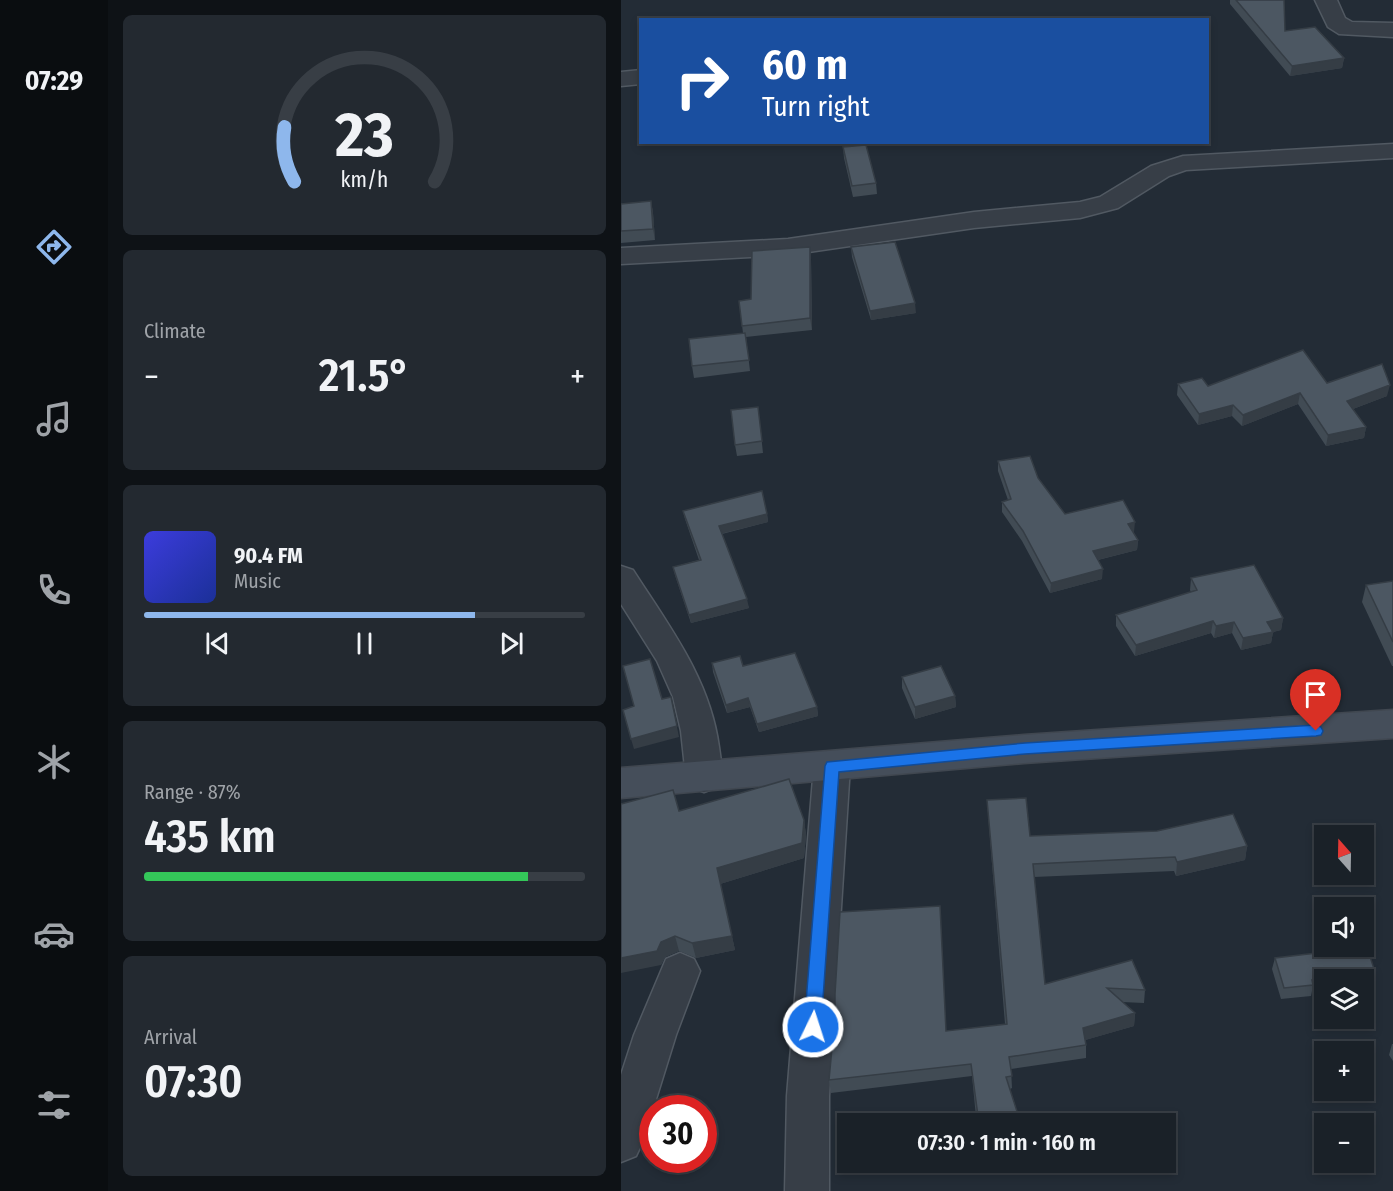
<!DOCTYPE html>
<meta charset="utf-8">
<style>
:root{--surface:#1a2128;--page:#232930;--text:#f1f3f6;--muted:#9fa3a8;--line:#383e45;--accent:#8eb7ec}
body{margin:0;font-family:"Fira Sans Condensed",sans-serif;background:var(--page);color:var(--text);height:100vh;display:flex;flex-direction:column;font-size:22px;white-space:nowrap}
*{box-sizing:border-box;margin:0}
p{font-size:20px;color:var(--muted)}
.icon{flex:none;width:33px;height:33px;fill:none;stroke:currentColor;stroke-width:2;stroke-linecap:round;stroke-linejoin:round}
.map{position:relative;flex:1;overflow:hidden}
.sheet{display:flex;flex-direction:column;gap:15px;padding:15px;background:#0e1216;width:513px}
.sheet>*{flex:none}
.banner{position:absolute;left:18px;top:18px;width:570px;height:126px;border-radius:0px;box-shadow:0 3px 9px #0003,0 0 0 2px var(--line);background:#1a4fa0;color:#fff;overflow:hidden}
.needle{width:39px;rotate:340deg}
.buttons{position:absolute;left:693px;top:825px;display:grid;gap:12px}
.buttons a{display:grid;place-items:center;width:60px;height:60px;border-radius:0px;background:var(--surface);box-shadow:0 3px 9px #0003,0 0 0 2px var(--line);font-size:30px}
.speed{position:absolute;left:18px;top:1095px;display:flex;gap:12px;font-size:30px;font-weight:700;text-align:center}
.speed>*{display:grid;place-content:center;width:78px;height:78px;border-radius:50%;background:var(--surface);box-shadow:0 3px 9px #0003,0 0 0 2px var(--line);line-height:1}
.speed .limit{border:9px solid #d22;background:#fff;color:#111}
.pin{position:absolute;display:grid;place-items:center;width:51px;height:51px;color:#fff;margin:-62px -26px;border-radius:50% 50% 50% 0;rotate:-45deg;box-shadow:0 0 6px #0007}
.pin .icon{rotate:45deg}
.me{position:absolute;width:66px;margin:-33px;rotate:4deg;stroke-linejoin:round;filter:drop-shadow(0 0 4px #0008)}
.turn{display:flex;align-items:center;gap:21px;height:126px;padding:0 24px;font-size:27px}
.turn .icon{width:78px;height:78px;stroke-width:2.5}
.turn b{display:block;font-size:42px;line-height:51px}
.big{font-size:45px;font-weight:600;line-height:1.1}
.sheet .tile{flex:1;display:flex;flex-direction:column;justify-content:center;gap:9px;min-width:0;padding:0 21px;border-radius:9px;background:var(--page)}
.sheet .dial{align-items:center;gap:0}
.dial svg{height:156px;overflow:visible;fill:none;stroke:var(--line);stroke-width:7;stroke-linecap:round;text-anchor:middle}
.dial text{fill:var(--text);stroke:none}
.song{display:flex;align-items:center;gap:18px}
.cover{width:72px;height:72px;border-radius:9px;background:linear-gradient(135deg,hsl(240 70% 55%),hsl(230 70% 35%))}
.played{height:6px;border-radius:3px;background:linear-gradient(90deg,var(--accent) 75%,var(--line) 75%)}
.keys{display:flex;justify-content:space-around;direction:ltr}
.heat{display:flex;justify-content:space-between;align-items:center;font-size:33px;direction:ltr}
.charge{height:9px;border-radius:4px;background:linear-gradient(90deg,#34c759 87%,var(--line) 0)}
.trip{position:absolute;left:216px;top:1113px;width:339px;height:60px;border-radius:0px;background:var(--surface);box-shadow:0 3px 9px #0003,0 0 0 2px var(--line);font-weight:600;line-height:60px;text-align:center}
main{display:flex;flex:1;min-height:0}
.tabs{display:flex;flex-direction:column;width:108px;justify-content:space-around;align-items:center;background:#0a0d10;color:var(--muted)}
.tabs .icon{width:42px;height:42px}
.tabs .active{color:var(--accent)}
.tabs b{font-size:27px;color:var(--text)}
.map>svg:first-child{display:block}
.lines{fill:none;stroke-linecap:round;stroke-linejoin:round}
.street-casing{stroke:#515962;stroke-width:3}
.secondary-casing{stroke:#404750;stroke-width:3}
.street{fill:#373e47;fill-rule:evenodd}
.secondary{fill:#454e5a;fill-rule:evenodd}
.wall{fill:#414b54}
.shaded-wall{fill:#353d45}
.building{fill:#4c5762;stroke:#353d45;stroke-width:1.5}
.route{fill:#1a73e8;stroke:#114b97;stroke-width:1.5}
</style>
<main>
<nav class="tabs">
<b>07:29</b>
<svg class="icon active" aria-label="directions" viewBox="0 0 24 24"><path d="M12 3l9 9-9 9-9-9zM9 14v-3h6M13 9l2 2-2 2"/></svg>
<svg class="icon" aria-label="music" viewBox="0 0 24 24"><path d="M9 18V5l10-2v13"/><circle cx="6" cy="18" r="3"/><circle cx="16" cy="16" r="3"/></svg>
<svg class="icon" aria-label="phone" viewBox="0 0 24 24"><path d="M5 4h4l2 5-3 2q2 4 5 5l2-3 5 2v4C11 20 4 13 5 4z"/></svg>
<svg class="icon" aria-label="climate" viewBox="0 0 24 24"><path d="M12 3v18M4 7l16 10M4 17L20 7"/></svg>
<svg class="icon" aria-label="car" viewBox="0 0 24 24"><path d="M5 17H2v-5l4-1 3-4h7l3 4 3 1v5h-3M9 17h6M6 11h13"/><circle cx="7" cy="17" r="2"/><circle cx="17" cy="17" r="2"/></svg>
<svg class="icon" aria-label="filters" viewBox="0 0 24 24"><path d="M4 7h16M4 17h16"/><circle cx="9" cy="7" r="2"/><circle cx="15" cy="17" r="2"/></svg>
</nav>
<section class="sheet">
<div class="tile dial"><svg viewBox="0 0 100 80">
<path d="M14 69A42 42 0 1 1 86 69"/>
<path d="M14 69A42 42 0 0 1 9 41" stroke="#8eb7ec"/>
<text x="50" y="56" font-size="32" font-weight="700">23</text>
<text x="50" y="72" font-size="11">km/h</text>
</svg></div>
<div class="tile"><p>Climate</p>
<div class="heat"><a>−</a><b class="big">21.5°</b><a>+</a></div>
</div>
<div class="tile">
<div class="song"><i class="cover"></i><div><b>90.4 FM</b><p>Music</p></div></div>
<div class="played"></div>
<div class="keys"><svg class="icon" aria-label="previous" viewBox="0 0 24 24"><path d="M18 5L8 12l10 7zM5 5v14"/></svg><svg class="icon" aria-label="pause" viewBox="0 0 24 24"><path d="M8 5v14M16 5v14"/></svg><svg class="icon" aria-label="next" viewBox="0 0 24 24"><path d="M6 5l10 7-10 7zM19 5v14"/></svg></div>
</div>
<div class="tile"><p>Range · 87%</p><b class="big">435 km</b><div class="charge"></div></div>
<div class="tile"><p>Arrival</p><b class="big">07:30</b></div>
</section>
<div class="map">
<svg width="772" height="1191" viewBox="0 0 772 1191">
<rect width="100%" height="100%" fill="#232c36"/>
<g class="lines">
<defs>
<path id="street" d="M694,0h22l8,18 7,4 41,1v14l-54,-3 -11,-7z
M20,70v14l-20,2v-14z
M772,144v14l-207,12 -17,6 -51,32 -38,10 -106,10 -186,27 -167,9v-16l167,-9 186,-27 106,-10 20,-5 51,-31 32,-10z
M0,566l12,4c36,56 77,109 86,177 2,15 5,27 -2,40l-13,5 -13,-5 -5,-10 -5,-46 -8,-34 -16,-36 -36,-57z
M211,752l13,4 5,10 -21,330v95h-44l2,-95 27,-330 5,-10z
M59,953l14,6 6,12 -24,64 -33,106 -7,15 -15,6v-87l13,-40 32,-76z"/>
<path id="secondary" d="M772,710v28l-369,25 -403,35v-30l403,-33z"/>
</defs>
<use href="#street" class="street-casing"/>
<use href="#secondary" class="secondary-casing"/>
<use href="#street" class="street"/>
<use href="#secondary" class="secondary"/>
</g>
<path class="wall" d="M609,0h6l49,31 59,27 -2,10 -52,8 -60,-72z
M222,147l33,36 1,11 -24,3 -9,-39z
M30,201l2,12 2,27 -34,3v-39z
M189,247l1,12 1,71 -66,7 4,34 -56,7 -2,-12 51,-33 -4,-32 12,-2z
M230,247l65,66 -45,7 -19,-63z
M706,383l60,13 -34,13 13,18 -2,11 -38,8 -28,-42 -56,22 -10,-10 -34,9 -21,-30 1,-11 30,2z
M137,407l5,46 -26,3 -2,-11z
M377,461l40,17 27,36 69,18h-1l5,8 -1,10 -39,10 4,19 -52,14 -28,-52 -20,-29v-10l6,-2 -10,-29z
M62,511l84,3 1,8 -46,12 27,74 -58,15 -16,-48 -2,-8 26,-7 -14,-41z
M570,578l92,40 -2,12 -8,2 -2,11 -30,7 -9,-17 -18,5 -3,-5 -76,23 -19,-30v-11l75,-23 -1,-2z
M772,581v85h-1l-30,-64 4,-17z
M91,663l31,3 74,41 1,9 -59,16 -9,-25 -23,6 -14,-41z
M281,677l53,19 1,11 -41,12 -13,-31z
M366,800l43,36 217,10 -2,14 -69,16 -2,-5 -140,6 11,107 100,6 -1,13 -22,-1 13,11 -1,13 -49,14 1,5v13l-75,11 1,19 -2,1 11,35h-58v-3l13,-4 -4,-41 -141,17 -2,-13 117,-49 59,-7 -17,-210z
M58,811l125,9 2,15 -2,23 -84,26 15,66 -39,8 -17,-7 -14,6 -4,8z
M654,958l100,14 -3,11 -9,1v-4h-38v9l-13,2 -1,5 -30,3 -9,-30z
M771,1044h1v17l-4,-6z"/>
<path class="shaded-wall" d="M723,58l-2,10 -52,8 2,-10z
M30,201l2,12 2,27 -2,-11z
M189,247l1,12 1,71 -2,-12z
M294,303l1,10 -45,7 -1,-9z
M769,385l-3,11 -42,16 2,-11z
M679,393l-2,11 -56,22 1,-11z
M612,405l-1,11 -34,9 1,-11z
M745,427l-2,11 -38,8 2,-11z
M146,514l1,8 -48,12 -1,-8z
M514,522l-1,10 -7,1 1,-9z
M517,540l-1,10 -44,11v-10z
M482,569l-1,10 -52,14 1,-10z
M126,599l2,9 -58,15 -2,-8z
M662,618l-2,12 -8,2 -2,11 -30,7 2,-12 24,-16z
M592,621l-2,12 -76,23 1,-11z
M613,622l-2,11 -18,5 2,-12z
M334,696l1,11 -41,12v-12z
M50,697l8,40 -45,12 -3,-10z
M127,698l2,9 -23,6 -1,-8z
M196,707l1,9 -59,16 -2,-8z
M183,820l2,15 -2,23 -84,26 -3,-16z
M626,846l-2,14 -69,16 1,-14z
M54,936l4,15 -14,6 -4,8 -40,8v-15z
M111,936l3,14 -39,8 -4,-15z
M514,1013l-1,13 -52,15 1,-13z"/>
<path class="building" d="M615,0h48l1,31 30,-4 29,31 -52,8z
M245,145l10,38 -24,3 -9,-39z
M30,201l2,28 -32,2v-27z
M274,242l20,61 -45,8 -19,-64z
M189,247v71l-68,8 -3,-25 12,-2 1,-48z
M124,333l4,27 -57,6 -3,-27z
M682,350l24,33 55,-19 8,21 -43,16 19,26 -38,8 -28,-42 -57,22 -10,-10 -34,9 -21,-30 24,-6 6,8z
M137,407l4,34 -27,4 -4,-35z
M409,456l8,22 27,36 58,-14 12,22 -7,2 10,16 -45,11 10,18 -52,14 -28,-52 -21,-29 9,-3 -13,-38z
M141,491l5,23 -48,12 28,73 -58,16 -16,-48 28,-7 -18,-49z
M633,565l29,53 -16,4 6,10 -30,6 -9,-16 -18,4 -3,-5 -77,24 -20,-30 81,-25 -6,-12z
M772,581v61l-27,-57z
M174,653l22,54 -60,17 -9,-26 -22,7 -14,-42 28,-7 3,10z
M29,659l12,40 9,-2 6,29 -46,13 -8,-29 11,-4 -11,-40z
M320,666l14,30 -40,11 -13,-30z
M168,779l15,41 -2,23 -85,25 15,68 -40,7 -17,-7 -14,6 -4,9 -36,7v-154l52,-14 6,21z
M405,798l4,38 127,-5 76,-17 14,32 -70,16 -2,-5 -142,7 12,120 87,-24 13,30 -38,-2 28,25 -52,15 3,17 -77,12 3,19 -6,1 15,47h-58v-3l15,-5 -7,-52 -142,16 3,-32 3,-1v-53l5,-82 100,-6 6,125 61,-7 -20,-224z
M746,947l8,25 -63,8 1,5 -29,3 -9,-30z"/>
<path class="route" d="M695,725l5,2 2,4 -2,4 -5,1 -291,18 -186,18 -18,255 -2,5 -6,3 -6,-3 -3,-5 21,-261 2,-4 198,-19z"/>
</svg>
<div class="buttons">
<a><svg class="needle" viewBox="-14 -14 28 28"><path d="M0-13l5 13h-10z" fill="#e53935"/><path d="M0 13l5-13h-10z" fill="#9fa3a8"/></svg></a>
<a><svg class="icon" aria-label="sound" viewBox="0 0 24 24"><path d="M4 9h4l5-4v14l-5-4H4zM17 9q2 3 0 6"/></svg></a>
<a><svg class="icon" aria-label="layers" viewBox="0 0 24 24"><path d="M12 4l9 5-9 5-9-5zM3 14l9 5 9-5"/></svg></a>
<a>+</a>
<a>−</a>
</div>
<div class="speed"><div class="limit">30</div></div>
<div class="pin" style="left:695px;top:731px;background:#d93025"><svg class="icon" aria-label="arrive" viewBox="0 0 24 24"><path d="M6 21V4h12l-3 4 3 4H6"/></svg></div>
<svg class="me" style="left:192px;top:1027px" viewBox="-20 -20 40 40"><circle r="17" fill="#1a73e8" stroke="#fff" stroke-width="3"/><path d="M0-11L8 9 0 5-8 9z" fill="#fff"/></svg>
<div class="trip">07:30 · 1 min · 160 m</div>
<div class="banner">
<div class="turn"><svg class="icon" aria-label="right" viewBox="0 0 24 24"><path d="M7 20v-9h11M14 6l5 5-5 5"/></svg><div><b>60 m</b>Turn right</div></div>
</div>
</div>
</main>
